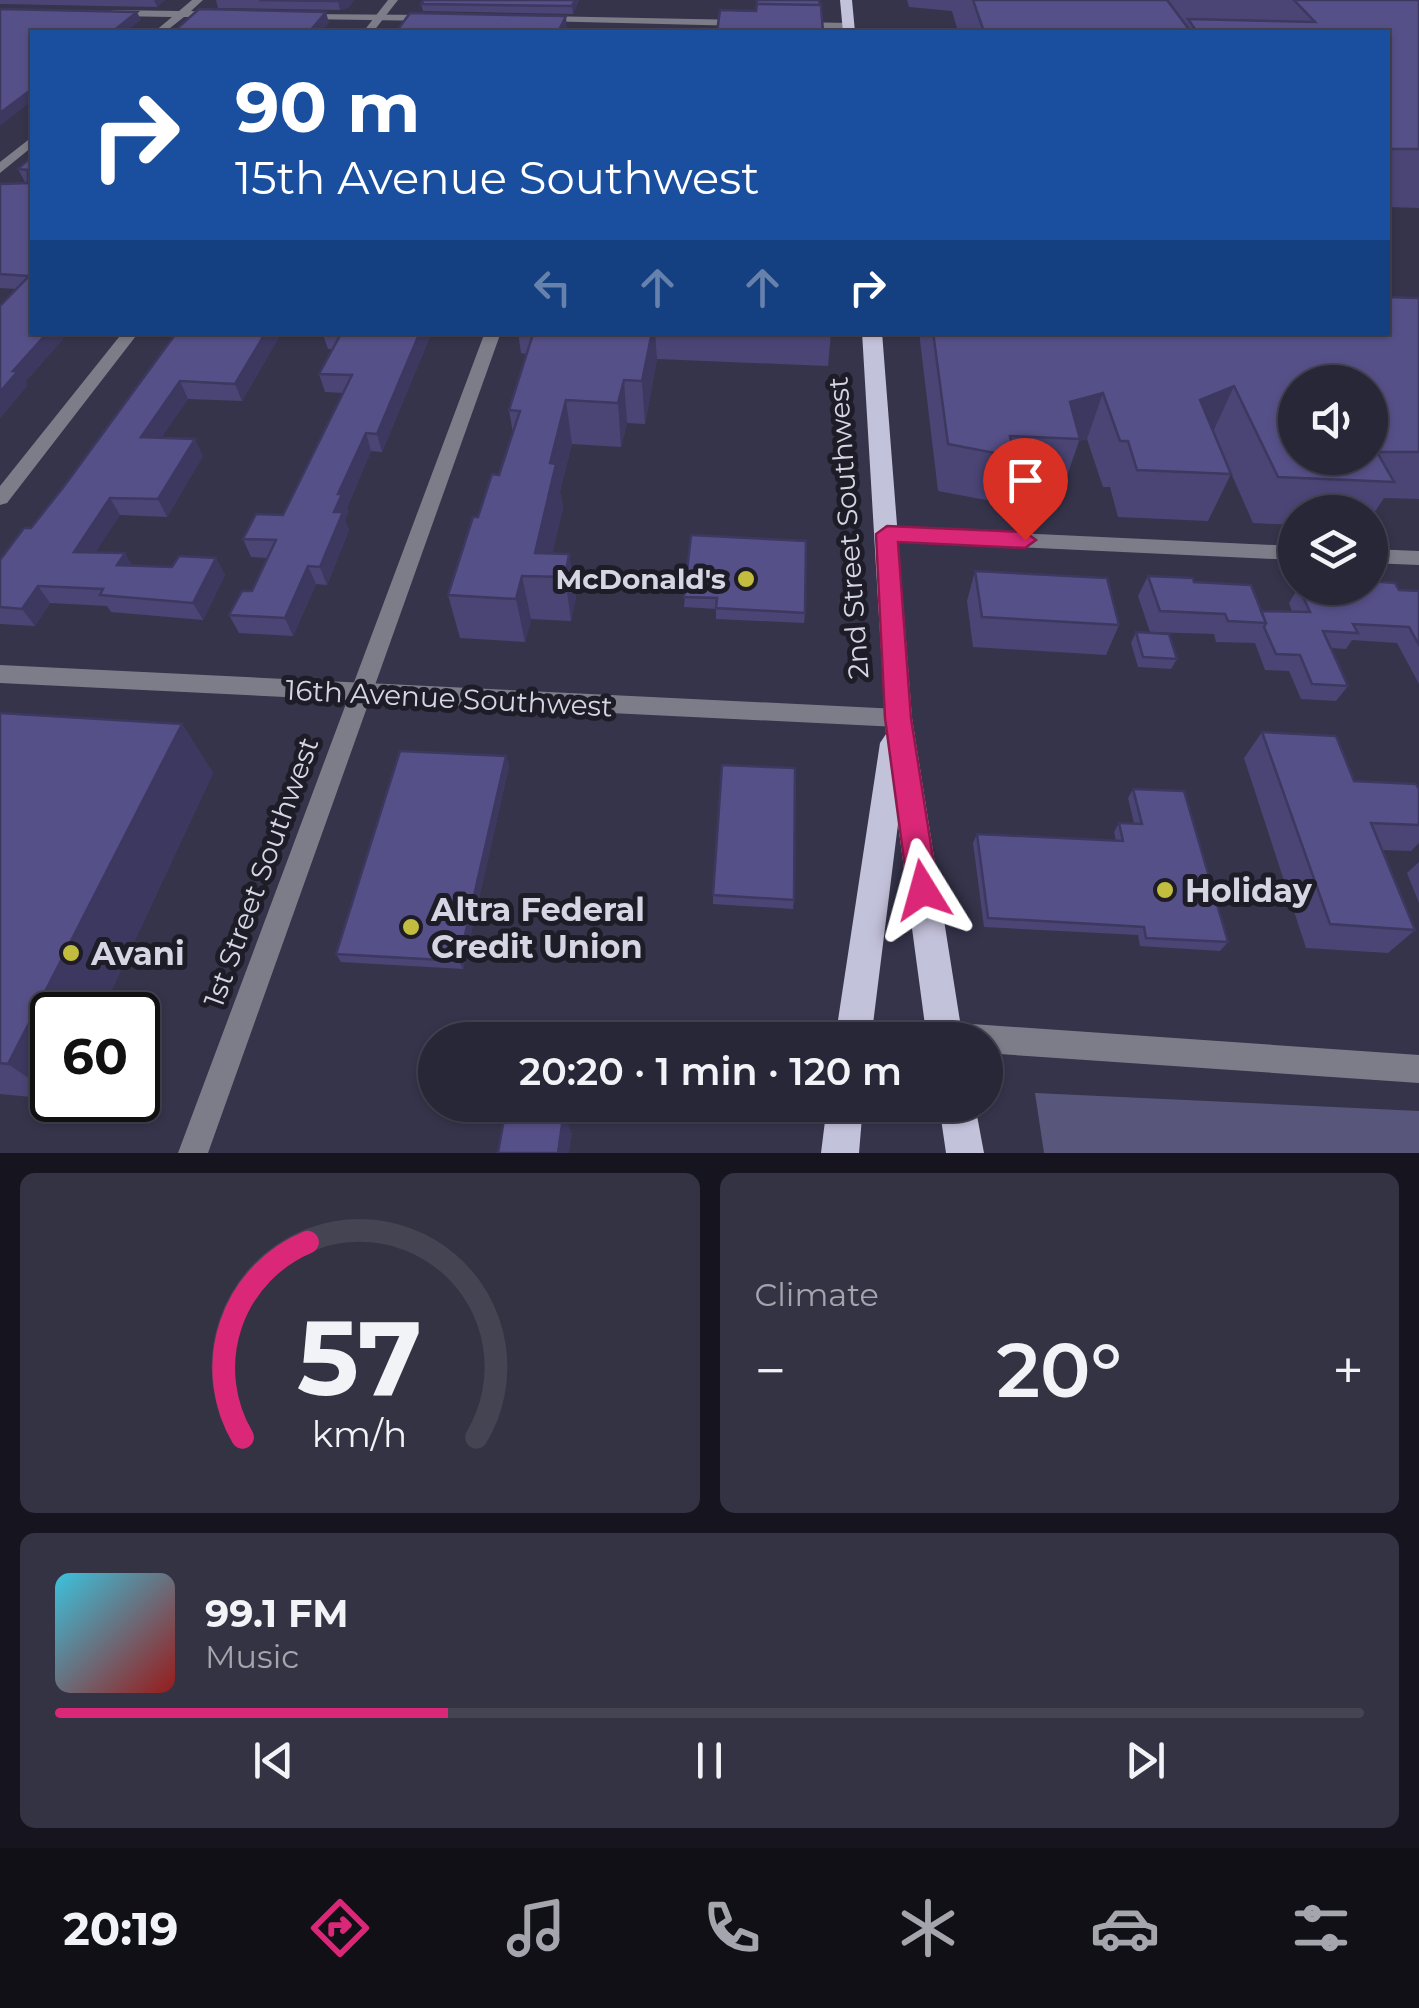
<!DOCTYPE html>
<meta charset="utf-8">
<style>
:root{--surface:#282738;--page:#343343;--text:#f1f3f6;--muted:#a5a5ae;--line:#444453;--accent:#db2777}
body{margin:0;font-family:Montserrat,sans-serif;background:var(--page);color:var(--text);height:100vh;display:flex;flex-direction:column;font-size:38px;white-space:nowrap}
*{box-sizing:border-box;margin:0}
p{font-size:32px;color:var(--muted)}
.icon{flex:none;width:55px;height:55px;fill:none;stroke:currentColor;stroke-width:2;stroke-linecap:round;stroke-linejoin:round}
.map{position:relative;height:1153px;overflow:hidden}
.sheet{display:flex;flex-direction:column;gap:20px;padding:20px;background:#16151f;flex:1}
.sheet>*{flex:none}
.banner{position:absolute;left:30px;top:30px;width:1360px;height:305px;border-radius:0px;box-shadow:0 2px 8px #0004,0 0 0 2px var(--line);background:#1a4fa0;color:#fff;overflow:hidden}
.fabs{position:absolute;left:1278px;top:365px;display:grid;gap:20px}
.fabs a{display:grid;place-items:center;width:110px;height:110px;border-radius:50%;background:var(--surface);box-shadow:0 2px 8px #0004,0 0 0 2px var(--line);font-size:50px}
.speed{position:absolute;left:30px;top:992px;display:flex;gap:20px;font-size:50px;font-weight:700;text-align:center}
.speed>*{display:grid;place-content:center;width:130px;height:130px;border-radius:50%;background:var(--surface);box-shadow:0 2px 8px #0004,0 0 0 2px var(--line);line-height:1}
.speed .limit{border:5px solid #111;border-radius:15px;background:#fff;color:#111}
.pin{position:absolute;display:grid;place-items:center;width:85px;height:85px;color:#fff;margin:-102px -42px;border-radius:50% 50% 50% 0;rotate:-45deg;box-shadow:0 0 10px #0007}
.pin .icon{rotate:45deg}
.me{position:absolute;width:110px;margin:-55px;rotate:352deg;stroke-linejoin:round;filter:drop-shadow(0 0 8px #0008)}
.turn{display:flex;align-items:center;gap:35px;height:210px;padding:0 40px;font-size:45px}
.turn .icon{width:130px;height:130px;stroke-width:2.5}
.turn b{display:block;font-size:70px;line-height:85px}
.lanes{display:flex;align-items:center;height:95px;padding:0 40px;background:#0003;justify-content:center;gap:50px;direction:ltr}
.lanes .off{opacity:.35}
.big{font-size:75px;font-weight:600;line-height:1.1}
.sheet .tile{flex:1;display:flex;flex-direction:column;justify-content:center;gap:15px;min-width:0;padding:0 35px;border-radius:15px;background:var(--page)}
.sheet .dial{align-items:center;gap:0}
.dial svg{height:260px;overflow:visible;fill:none;stroke:var(--line);stroke-width:7;stroke-linecap:round;text-anchor:middle}
.dial text{fill:var(--text);stroke:none}
.song{display:flex;align-items:center;gap:30px}
.cover{width:120px;height:120px;border-radius:15px;background:linear-gradient(135deg,hsl(190 70% 55%),hsl(0 70% 35%))}
.played{height:10px;border-radius:5px;background:linear-gradient(90deg,var(--accent) 30%,var(--line) 30%)}
.keys{display:flex;justify-content:space-around;direction:ltr}
.heat{display:flex;justify-content:space-between;align-items:center;font-size:55px;direction:ltr}
.sheet .tiles{flex:1;display:grid;gap:20px;grid-template-columns:1fr 1fr}
.tile:last-child{grid-column:span 2}
.trip{position:absolute;left:418px;top:1022px;width:585px;height:100px;border-radius:50px;background:var(--surface);box-shadow:0 2px 8px #0004,0 0 0 2px var(--line);font-weight:600;line-height:100px;text-align:center}
.dock{display:flex;height:160px;justify-content:space-around;align-items:center;background:#101016;color:var(--muted)}
.dock .icon{width:70px;height:70px}
.dock .active{color:var(--accent)}
.dock b{font-size:45px;color:var(--text)}
.map>svg:first-child{display:block}
.green{fill:#59567c}
.lines{fill:none;stroke-linecap:round;stroke-linejoin:round}
.minor{fill:#7d7d89;fill-rule:evenodd}
.tertiary{fill:#7d7d89;fill-rule:evenodd}
.primary{fill:#c3c2db;fill-rule:evenodd}
.wall{fill:#4a4575}
.shaded-wall{fill:#3c385f}
.building{fill:#565088;stroke:#3c385f;stroke-width:2.5;fill-rule:evenodd}
.route{fill:#db2777;stroke:#8e194d;stroke-width:2.5}
.poi-dot{fill:#c2bd3f;stroke:#1e1d27;stroke-width:4}
.labels{text-anchor:middle;dominant-baseline:central;stroke-width:10;stroke-linejoin:round;paint-order:stroke}
.street-label{font-size:28px;fill:#d6d5e4;stroke:#1e1d27}
.poi-label{font-size:28px;font-weight:bold;fill:#d6d5e4;stroke:#1e1d27;text-anchor:end}
.near-poi-label{font-size:32px;font-weight:bold;fill:#d6d5e4;stroke:#1e1d27;text-anchor:start}
</style>
<div class="map">
<svg width="1419" height="1153" viewBox="0 0 1419 1153">
<rect width="100%" height="100%" fill="#35344b"/>
<path class="green" d="M1035,1093l384,18v42h-375z"/>
<g class="lines">
<path class="minor" d="M192,0h11l-12,11 32,3 -5,3h-34l-19,15h-11l18,-15 -60,-1 -5,-3 5,-3 67,1z
M299,14l134,1 5,3 -5,3 -131,-2z
M542,16l201,4 5,3 -5,3 -204,-5z
M797,22l52,1 5,3 -5,3 -56,-2z
M32,137v10l-32,26v-11z
M485,332h16l-293,821h-30z
M887,527l408,19v14l-408,-19 -10,-7z
M1370,549l49,2v14l-49,-2z
M944,1022l475,33v28l-434,-30v-13h-54l3,-14z"/>
<path class="tertiary" d="M388,0h10l-25,32h-10z
M123,332h16l-132,171 -7,2v-19z
M0,665l898,44 8,2 3,7 -3,7 -8,2 -898,-44z"/>
<path class="primary" d="M840,0h12l3,32h-12z
M862,332h20l30,386 51,322h-36l-29,-216 -27,216h-36l45,-297 6,-9z
M827,1105h36l-4,48h-38z
M939,1105h36l9,48h-38z"/>
</g>
<path class="wall" d="M0,0h165l-8,7 -157,-3z
M216,0h138l-5,7 -9,3 -122,-2z
M579,0l-6,14 -150,-3 -2,-7z
M907,0h512v208l-31,-1v-175h-430l-6,-21 -43,-4z
M32,156v176h37l-44,50 2,4 -27,32v-112l16,-17 -16,-1v-104l28,-2h-3l-7,-13z
M1419,298v201l-35,-1 -14,21v-7h-75v13l-42,-2 -40,-91 18,42 -23,47 -90,-4 -8,-30h-7l-16,-48 -8,2 -15,44 -57,-2 -5,20 -64,-12 -19,-159h469z
M177,332h105l-40,69 -54,-2 -27,39 42,18 -36,61 -47,-2 -25,37 30,1 7,13 40,1 44,-9 9,17 -22,45 -92,-8 -4,-6 -57,-3 -15,23 -35,-2v-64l31,-32 34,-43z
M322,332h110l-50,120 -11,-1 -24,57 1,5 -3,7 4,10 -22,55 -11,-1 -23,52 -54,-3 -10,-18 23,-24 16,-33 -17,-1 -8,-18 40,-24 61,-122 -19,-1 -6,-18 14,-25h-5z
M518,332h313l-3,34 -171,-7 -12,65 -18,-1 -6,24 -49,-3 -12,47 3,17 -11,45 17,1 7,43 -5,24 -40,-2 -6,23 -65,-4 -12,-43 30,-78 21,-42 14,-42 -4,-23 18,-56 -6,-1z
M691,535l114,78 -1,10 -88,-4v-10l-32,-2z
M975,571l144,54 -13,30 -133,-8 -6,-46z
M1148,576l46,6 67,29h31l-3,-8 9,-15 54,2 2,-2h16l49,3v93l-22,-41 -45,-3 -6,9 -15,-1 17,38 -12,15 -35,-2 -12,-28 -24,-1 -10,-27 -39,-1 -2,-8 -64,-2 -12,-36z
M1136,632l41,27 -6,10 -33,-2 -7,-24z
M0,713l182,11 31,49 -113,242h-48v84l-52,-5z
M1262,732l92,49 65,8v54l-8,8 -29,-1 33,80 -27,23 -82,-5 -62,-190z
M506,756l3,10 -46,203 -122,-7 -5,-8z
M1133,789l95,153 -8,9 -80,-5 -2,-11 -154,-8 -11,-84 4,-9 139,7 -2,-9 5,-9h15l-6,-25z
M1419,862v41l-12,-30z
M713,895l81,5 -1,9 -80,-5z"/>
<path class="shaded-wall" d="M154,0h11l-8,7z
M342,0h12l-5,7 -9,3 -2,-9z
M575,0h4l-6,14 -1,-8z
M137,12l4,8 -15,12h-14z
M326,12l3,11 -7,9h-13z
M566,16l1,12 -2,4h-7z
M32,89v12l-32,25v-13z
M48,332h21l-44,50 2,4 -27,32v-26l13,-21z
M266,332h16l-40,69 -7,-17z
M420,332h12l-50,120 -5,-18z
M652,332h3l2,27 -12,65 -3,-43z
M624,380l3,43 -6,24 -3,-44z
M180,381l8,18 -38,55 -9,-17z
M1234,386l-21,46 -13,-32z
M1103,393l-16,46 -8,2 1,-2 -10,-37z
M566,400l6,44 -12,47 3,17 -16,69 -12,-24 15,-90z
M366,433l5,18 -24,57 1,5 -3,7 4,10 -22,55 -7,-18 18,-73z
M195,439l8,17 -36,61 -9,-18z
M110,498l10,17 -35,54 -11,-17z
M125,553l10,17 -18,-5z
M569,554l7,43 -5,24 -6,-44z
M216,558l9,17 -22,45 -10,-17z
M308,566l8,18 -23,52 -8,-18z
M522,576l9,43 -6,23 -9,-43z
M38,586l12,17 -15,23 -13,-17z
M182,724l31,49 -113,242h-48v79l-44,-30z
M506,756l3,10 -46,203 -4,-8z
M564,1111l8,23 -3,19h-11z"/>
<path class="building" d="M259,0h83l-4,1z
M424,0h151l-3,6 -151,-2z
M757,0h62l1,5 -63,-1z
M973,0h194l24,32h-207z
M1294,0h125v149h-31v-117h-191l-9,-13 127,3z
M757,4l64,1 2,27h-106l3,-22 36,1z
M0,9l137,3 -25,20h-80v57l-32,24z
M199,9l127,3 -17,20h-136z
M410,13l156,3 -8,16h-162z
M32,156v176h16l-35,39h5l-18,21v-86l29,-30 -29,-2v-90l28,-1v-13l-10,-1z
M1388,297l31,1v154h-42l17,30 -116,-5 -44,-91 -34,14 31,74 -94,-4 -9,-29h-8l-17,-48 -33,9 10,37 -70,-3 5,21 -67,-13 -15,-112h455zM1295,382h75v76h-75z
M177,332h89l-31,52 -55,-3 -39,56 54,2 -37,60 -48,-1 -36,54 51,1 -8,12 55,2 7,-11 37,2 -23,45 -93,-8 3,-6 -65,-3 -16,23 -22,-2v-47l24,-32h7l34,-43z
M342,332h78l-43,102 -11,-1 -28,61h4l-8,18h9l-23,55 -12,-1 -23,52 -56,-3 13,-24h10l24,-51 -33,-1 13,-25 27,1 69,-140 -33,-1z
M530,332h122l-10,49 -18,-1 -6,23 -52,-3 -16,63 6,1 -21,89 34,1 -4,23 -43,-1 -6,23 -68,-4 25,-78h5l14,-43 7,1 21,-64 -11,-1 24,-76h-3z
M691,535l115,6 -1,72 -89,-5 1,-10 -33,-1z
M975,571l132,7 12,47 -137,-8z
M1148,576l45,2 1,4 57,3 15,38 -38,-2 -3,-7 -65,-3z
M1370,581l25,2 4,7 20,1v54l-10,-18 -56,-3 5,9 -35,-2 25,55 -36,-2 -12,-29 -24,-1 -12,-27 2,-4 -5,-12 49,1 -11,-24 64,2 -1,-2h8z
M1136,632l33,2 8,25 -34,-2z
M0,713l182,11 -174,340 -8,-1z
M1262,732l74,4 18,45 62,3 3,5v36l-48,-2 44,107 -85,-6z
M400,751l106,5 -47,205 -123,-7z
M722,765l73,3 -1,132 -81,-5z
M1133,789l51,2 44,151 -82,-4 -2,-11 -156,-9 -11,-84 146,7 -4,-18 23,1z
M506,1108l58,3 -6,42h-60z"/>
<path class="route" d="M887,526l138,6 11,8 -11,8 -127,-6 13,176 27,172 -5,10 -10,4 -10,-4 -5,-10 -23,-172 -9,-184z"/>
<g class="poi-dot">
<circle cx="746" cy="579" r="10"/>
<circle cx="1165" cy="890" r="10"/>
<circle cx="411" cy="927" r="10"/>
<circle cx="71" cy="953" r="10"/>
</g>
<g class="labels">
<g class="street-label">
<text transform="translate(848 528) rotate(-94)">2nd Street Southwest</text>
<text transform="translate(449 698) rotate(3)">16th Avenue Southwest</text>
<text transform="translate(261 872) rotate(-70)">1st Street Southwest</text>
</g>
<g class="poi-label">
<text x="726" y="579">McDonald's</text>
</g>
<g class="near-poi-label">
<text x="1185" y="890">Holiday</text>
<text x="431" y="909">Altra Federal<tspan x="431" dy="37">Credit Union</tspan></text>
<text x="91" y="953">Avani</text>
</g>
</g>
</svg>
<div class="fabs">
<a><svg class="icon" aria-label="sound" viewBox="0 0 24 24"><path d="M4 9h4l5-4v14l-5-4H4zM17 9q2 3 0 6"/></svg></a>
<a><svg class="icon" aria-label="layers" viewBox="0 0 24 24"><path d="M12 4l9 5-9 5-9-5zM3 14l9 5 9-5"/></svg></a>
</div>
<div class="speed"><div class="limit">60</div></div>
<div class="pin" style="left:1025px;top:540px;background:#d93025"><svg class="icon" aria-label="arrive" viewBox="0 0 24 24"><path d="M6 21V4h12l-3 4 3 4H6"/></svg></div>
<svg class="me" style="left:923px;top:890px" viewBox="-20 -20 40 40"><path d="M0-17L14 15 0 8-14 15z" fill="#db2777" stroke="#fff" stroke-width="4"/></svg>
<div class="trip">20:20 · 1 min · 120 m</div>
<div class="banner">
<div class="turn"><svg class="icon" aria-label="right" viewBox="0 0 24 24"><path d="M7 20v-9h11M14 6l5 5-5 5"/></svg><div><b>90 m</b>15th Avenue Southwest</div></div>
<div class="lanes"><svg class="icon off" aria-label="left" viewBox="0 0 24 24"><path d="M17 20v-9H6M10 6l-5 5 5 5"/></svg><svg class="icon off" aria-label="ahead" viewBox="0 0 24 24"><path d="M12 20V5M6 11l6-6 6 6"/></svg><svg class="icon off" aria-label="ahead" viewBox="0 0 24 24"><path d="M12 20V5M6 11l6-6 6 6"/></svg><svg class="icon" aria-label="right" viewBox="0 0 24 24"><path d="M7 20v-9h11M14 6l5 5-5 5"/></svg></div>
</div>
</div>
<section class="sheet">
<div class="tiles">
<div class="tile dial"><svg viewBox="0 0 100 80">
<path d="M14 69A42 42 0 1 1 86 69"/>
<path d="M14 69A42 42 0 0 1 34 9" stroke="#db2777"/>
<text x="50" y="56" font-size="32" font-weight="700">57</text>
<text x="50" y="72" font-size="11">km/h</text>
</svg></div>
<div class="tile"><p>Climate</p>
<div class="heat"><a>−</a><b class="big">20°</b><a>+</a></div>
</div>
<div class="tile">
<div class="song"><i class="cover"></i><div><b>99.1 FM</b><p>Music</p></div></div>
<div class="played"></div>
<div class="keys"><svg class="icon" aria-label="previous" viewBox="0 0 24 24"><path d="M18 5L8 12l10 7zM5 5v14"/></svg><svg class="icon" aria-label="pause" viewBox="0 0 24 24"><path d="M8 5v14M16 5v14"/></svg><svg class="icon" aria-label="next" viewBox="0 0 24 24"><path d="M6 5l10 7-10 7zM19 5v14"/></svg></div>
</div>
</div>
</section>
<nav class="dock">
<b>20:19</b>
<svg class="icon active" aria-label="directions" viewBox="0 0 24 24"><path d="M12 3l9 9-9 9-9-9zM9 14v-3h6M13 9l2 2-2 2"/></svg>
<svg class="icon" aria-label="music" viewBox="0 0 24 24"><path d="M9 18V5l10-2v13"/><circle cx="6" cy="18" r="3"/><circle cx="16" cy="16" r="3"/></svg>
<svg class="icon" aria-label="phone" viewBox="0 0 24 24"><path d="M5 4h4l2 5-3 2q2 4 5 5l2-3 5 2v4C11 20 4 13 5 4z"/></svg>
<svg class="icon" aria-label="climate" viewBox="0 0 24 24"><path d="M12 3v18M4 7l16 10M4 17L20 7"/></svg>
<svg class="icon" aria-label="car" viewBox="0 0 24 24"><path d="M5 17H2v-5l4-1 3-4h7l3 4 3 1v5h-3M9 17h6M6 11h13"/><circle cx="7" cy="17" r="2"/><circle cx="17" cy="17" r="2"/></svg>
<svg class="icon" aria-label="filters" viewBox="0 0 24 24"><path d="M4 7h16M4 17h16"/><circle cx="9" cy="7" r="2"/><circle cx="15" cy="17" r="2"/></svg>
</nav>
